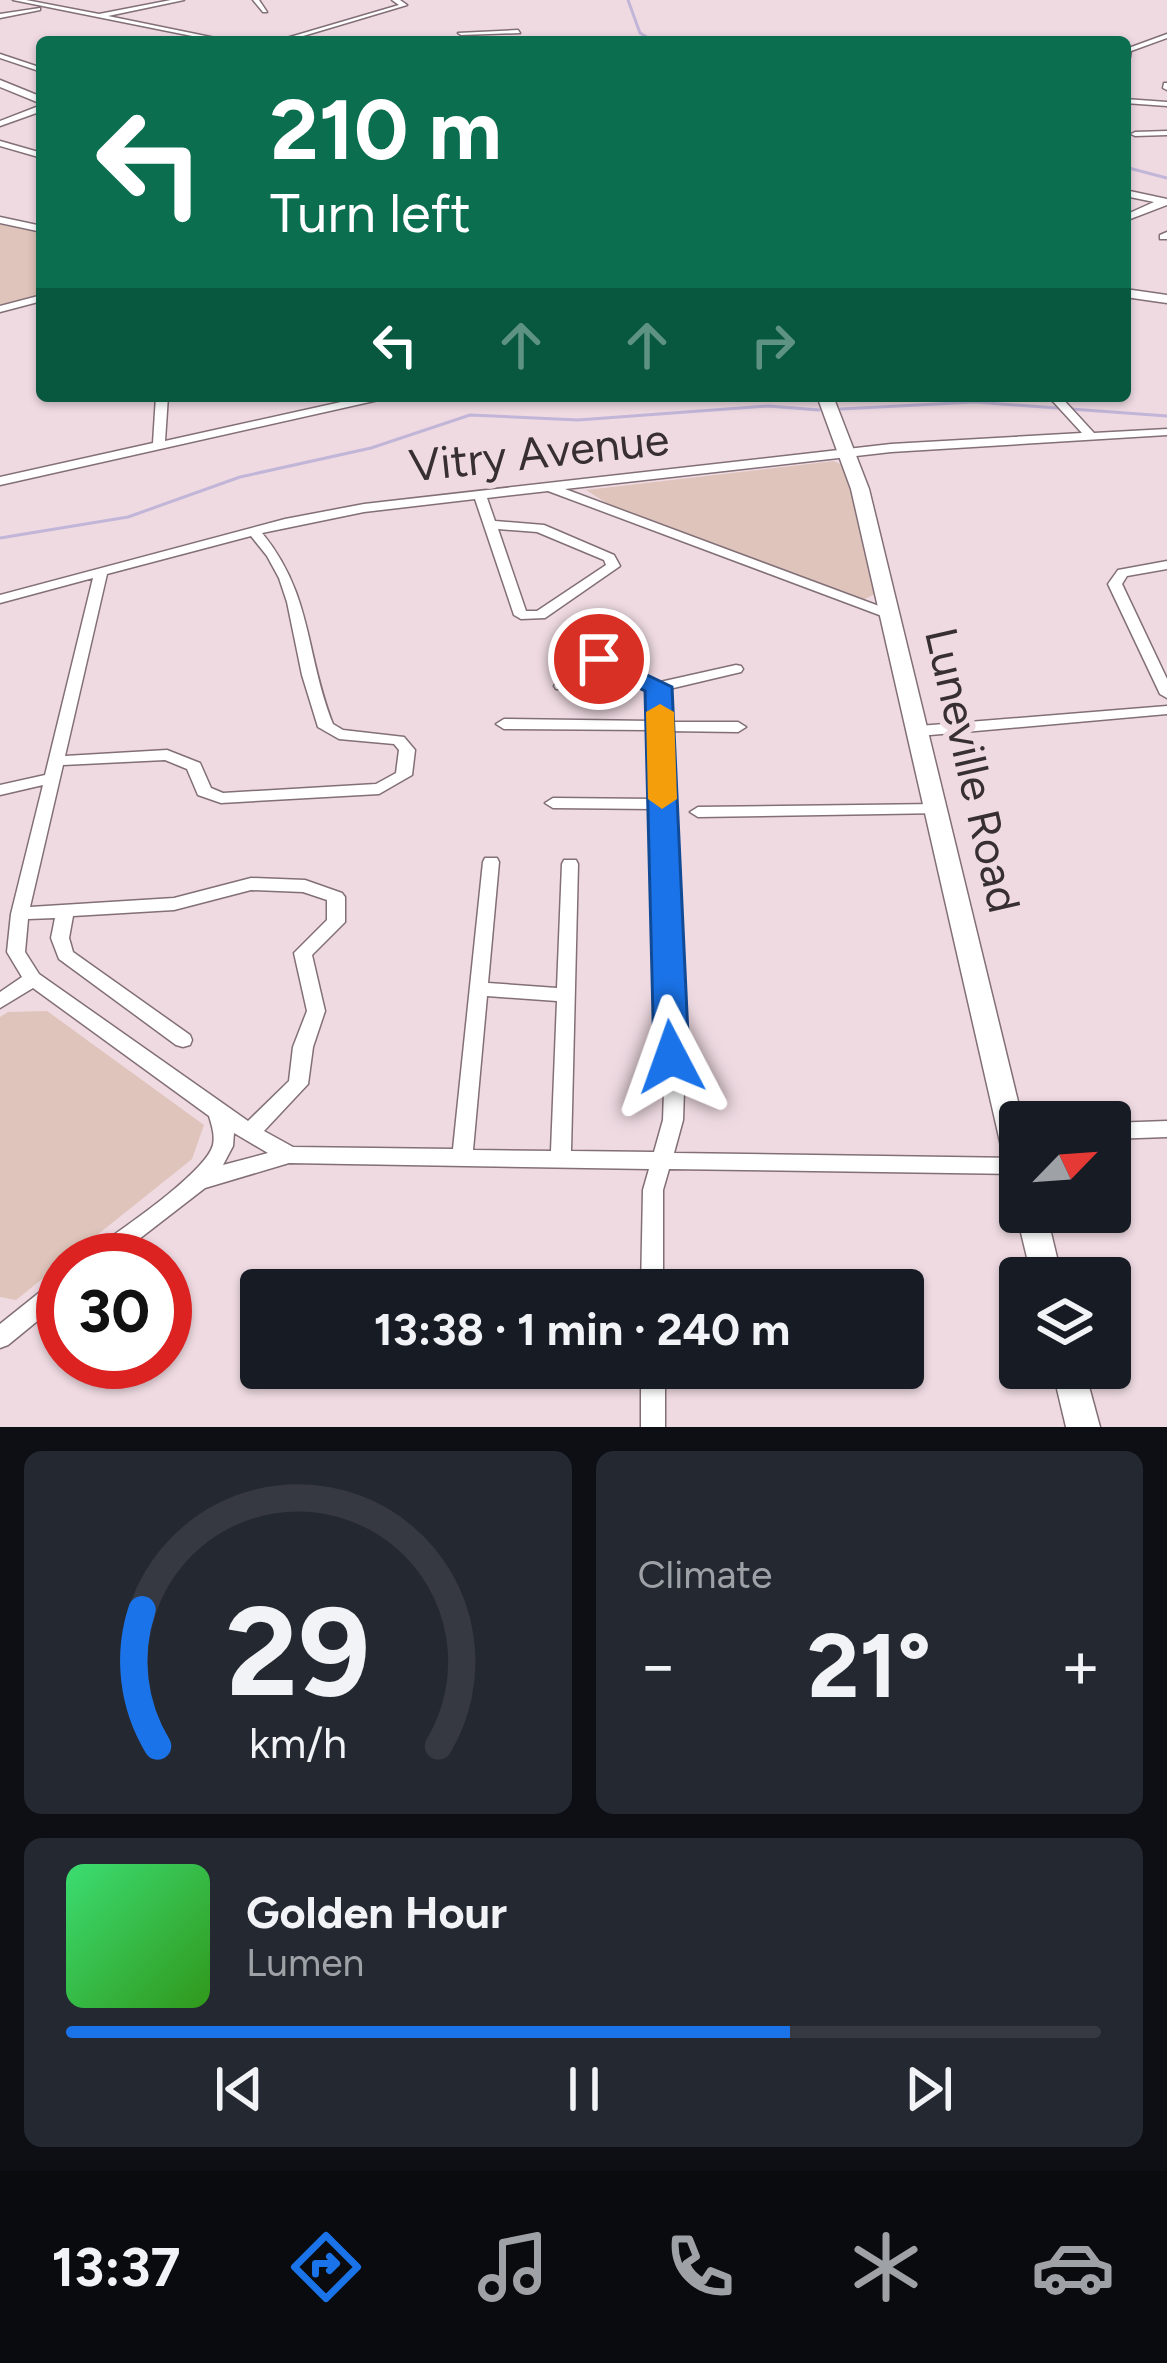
<!DOCTYPE html>
<meta charset="utf-8">
<style>
:root{--surface:#171b24;--page:#242831;--text:#f1f3f6;--muted:#9ea1a6;--line:#363941;--accent:#1a73e8}
body{margin:0;font-family:Figtree,sans-serif;background:var(--page);color:var(--text);height:100vh;display:flex;flex-direction:column;font-size:45px;white-space:nowrap}
*{box-sizing:border-box;margin:0}
p{font-size:39px;color:var(--muted)}
.icon{flex:none;width:66px;height:66px;fill:none;stroke:currentColor;stroke-width:2;stroke-linecap:round;stroke-linejoin:round}
.map{position:relative;height:1427px;overflow:hidden}
.drawer{display:flex;flex-direction:column;gap:24px;padding:24px;background:#0d0f14;flex:1}
.drawer>*{flex:none}
.guide{position:absolute;left:36px;top:36px;width:1095px;height:366px;border-radius:12px;box-shadow:0 3px 9px #0004;background:#0b6e4f;color:#fff;overflow:hidden}
.needle{width:78px;rotate:65deg}
.fabs{position:absolute;left:999px;top:1101px;display:grid;gap:24px}
.fabs a{display:grid;place-items:center;width:132px;height:132px;border-radius:12px;background:var(--surface);box-shadow:0 3px 9px #0004;font-size:60px}
.speed{position:absolute;left:36px;top:1233px;display:flex;gap:24px;font-size:60px;font-weight:700;text-align:center}
.speed>*{display:grid;place-content:center;width:156px;height:156px;border-radius:50%;background:var(--surface);box-shadow:0 3px 9px #0004;line-height:1}
.speed .limit{border:18px solid #d22;background:#fff;color:#111}
.pin{position:absolute;display:grid;place-items:center;width:102px;height:102px;color:#fff;margin:-51px;border:6px solid #fff;border-radius:50%;box-shadow:0 3px 12px #0007}
.me{position:absolute;width:132px;margin:-66px;rotate:356deg;stroke-linejoin:round;filter:drop-shadow(0 0 9px #0008)}
.turn{display:flex;align-items:center;gap:42px;height:252px;padding:0 36px;font-size:54px}
.turn .icon{width:156px;height:156px;stroke-width:2.5}
.turn b{display:block;font-size:84px;line-height:102px}
.lanes{display:flex;align-items:center;height:114px;padding:0 36px;background:#0003;justify-content:center;gap:60px;direction:ltr}
.lanes .off{opacity:.35}
.big{font-size:90px;font-weight:700;line-height:1.1}
.drawer .tile{flex:1;display:flex;flex-direction:column;justify-content:center;gap:18px;min-width:0;padding:0 42px;border-radius:18px;background:var(--page)}
.drawer .dial{align-items:center;gap:0}
.dial svg{height:312px;overflow:visible;fill:none;stroke:var(--line);stroke-width:7;stroke-linecap:round;text-anchor:middle}
.dial text{fill:var(--text);stroke:none}
.song{display:flex;align-items:center;gap:36px}
.cover{width:144px;height:144px;border-radius:18px;background:linear-gradient(135deg,hsl(140 70% 55%),hsl(110 70% 35%))}
.played{height:12px;border-radius:6px;background:linear-gradient(90deg,var(--accent) 70%,var(--line) 70%)}
.keys{display:flex;justify-content:space-around;direction:ltr}
.heat{display:flex;justify-content:space-between;align-items:center;font-size:66px;direction:ltr}
.drawer .tiles{flex:1;display:grid;gap:24px;grid-template-columns:1fr 1fr}
.tile:last-child{grid-column:span 2}
.trip{position:absolute;left:240px;top:1269px;width:684px;height:120px;border-radius:12px;background:var(--surface);box-shadow:0 3px 9px #0004;font-weight:700;line-height:120px;text-align:center}
.tabs{display:flex;height:192px;justify-content:space-around;align-items:center;background:#090b0e;color:var(--muted)}
.tabs .icon{width:84px;height:84px}
.tabs .current{color:var(--accent)}
.tabs b{font-size:54px;color:var(--text)}
.map>svg:first-child{display:block}
.green{fill:#dec4ba}
.lines{fill:none;stroke-linecap:round;stroke-linejoin:round}
.stream{stroke:#c1b5d8;stroke-width:3}
.minor-casing{stroke:#826f77;stroke-width:3}
.tertiary-casing{stroke:#826f77;stroke-width:3}
.secondary-casing{stroke:#826f77;stroke-width:3}
.minor{fill:#fff;fill-rule:evenodd}
.tertiary{fill:#fff;fill-rule:evenodd}
.secondary{fill:#fff;fill-rule:evenodd}
.route{fill:#1a73e8;stroke:#114b97;stroke-width:3}
.slow{fill:#f59e0b}
.labels{text-anchor:middle;dominant-baseline:central;stroke-width:12;stroke-linejoin:round;paint-order:stroke}
.street-label{font-size:45px;fill:#372f32;stroke:#efdae2}
</style>
<div class="map">
<svg width="1167" height="1427" viewBox="0 0 1167 1427">
<rect width="100%" height="100%" fill="#efdae2"/>
<path class="green" d="M0,222l42,9v64l-42,11z
M834,461l12,6 3,10 26,117 -12,6 -252,-94 -25,-16z
M47,1011l157,114 -12,34 -176,141 -16,-3v-280l8,-5z"/>
<g class="lines">
<path class="stream" d="M628,0l12,33 15,9
M1125,167l42,11
M841,409l134,-7 192,14
M0,538l128,-21 112,-40 131,-29 99,-33 108,5 190,-14 51,4"/>
<defs>
<path id="minor" d="M13,0h13l73,14 72,-14h13l-76,16 127,26h-13z
M253,0h6l8,12h-4z
M392,0h8l7,5 -124,37h-10l126,-37z
M40,8v2l-40,8v-4z
M518,30l2,3 -59,2 -3,-2z
M1167,34v4l-36,13 -2,11 -4,2 1,-15z
M0,54l42,14v4l-42,-14z
M1164,83h3v7l-4,-2z
M1125,99l42,3v4l-42,-3z
M39,106h3v5l-42,15v-5z
M1167,131v4l-32,1 -4,-2 4,-2z
M0,141l42,12v5l-42,-12z
M1125,190l42,9v6l-42,16v-6l29,-13 -29,-6z
M0,217l42,9v6l-42,-9z
M1167,232v7h-7v-4z
M42,295v6l-42,11v-6z
M156,396h12l-3,45 203,-45h21l-6,3 -383,86v-8l153,-34z
M1048,396h12l34,37 73,-4v6l-276,17 -326,37 330,123 2,3 -2,3 -5,1 -342,-128 -61,7 8,23 49,4 70,30 6,11 -75,52 -24,1 -7,-4 -39,-116 -111,13 -102,21c51,62 43,121 71,191l10,6 61,7 11,13 -3,25 -33,19 -158,9 -23,-8 -11,-26 -22,-9 -102,5 -33,142 144,-9 77,-20 54,2 37,13 3,4v25l-33,33 13,56 -12,36 -5,37 -44,47 29,16 160,2 30,-287 2,-4h12l2,4 -11,121 69,5 5,-124 2,-4h12l2,4 -7,287 83,1 9,-32 1,-29 -9,-282 -102,-1 -8,-5 8,-5 101,1 -2,-69 -148,-1 -8,-5 8,-5 148,2 -1,-32 -51,-24 -34,24h-10l-2,-3 2,-3 43,-28 61,27 76,-17 5,1 2,3 -2,3 -76,18 2,32h71l8,5 -8,5 -71,-1 17,360 -1,29 -9,33 345,5 1,16 -351,-5 -6,21v100h-22l2,-100 6,-21 -360,-6 -84,25 -93,72h-27l3,-7c28,-20 117,-79 125,-108 2,-10 -1,-19 -4,-29l-176,-128 -33,20v-16l22,-15 -15,-25 4,-38 32,-129 -43,10v-10l45,-10 48,-197 -93,25v-8l285,-76 79,-15 527,-60 191,-11zM498,529l39,3 67,28 2,5 -69,46h-11zM251,536l16,20 12,22 8,24 15,73 16,52 21,12 55,5 5,6 -3,23 -20,11 -153,9 -12,-5 -11,-25 -33,-13 -102,6 42,-182zM251,890l52,2 24,8v20l-33,33 13,58 -14,36 -4,34 -41,40 -209,-147 -14,-22 3,-33 27,-1 -4,20 8,21 117,86 7,2 7,-2 2,-5 -2,-5 -117,-83 -4,-14 4,-22 101,-6zM487,996l70,5 -6,150 -78,-1zM234,1133l34,20 -45,12 10,-19z
M1167,561v8l-40,7 -5,8 45,95v19l-7,-4 -52,-110 10,-14z
M1167,706v8l-248,22 -8,-5 8,-5z
M937,804l6,1 2,4 -2,4 -245,4 -8,-5 8,-5z
M1167,1121v16l-57,2v-16z
M63,1278v22l-55,45 -8,3v-24l55,-44z
M641,1368h24v59h-24z"/>
<path id="tertiary" d="M817,396h16l36,93 154,633h-3v58l-10,-4 -4,-8 -155,-679z
M1020,1204v8h26l16,66h-30l-16,-66z
M1052,1368h32l16,59h-34z"/>
<path id="secondary" d="M0,80l42,17v7l-42,-17z
M1125,289l42,6v8l-42,-6z"/>
</defs>
<use href="#minor" class="minor-casing"/>
<use href="#tertiary" class="tertiary-casing"/>
<use href="#secondary" class="secondary-casing"/>
<use href="#minor" class="minor"/>
<use href="#tertiary" class="tertiary"/>
<use href="#secondary" class="secondary"/>
</g>
<path class="route" d="M599,652l73,35 17,370 -5,9h-25l-5,-9 -9,-366 -55,-26 -4,-6z"/>
<path class="slow" d="M660,704l14,8 3,87 -15,10 -14,-10 -2,-87z"/>
<g class="labels">
<g class="street-label">
<text transform="translate(539 452) rotate(-6)">Vitry Avenue</text>
<text transform="translate(973 770) rotate(77)">Luneville Road</text>
</g>
</g>
</svg>
<div class="fabs">
<a><svg class="needle" viewBox="-14 -14 28 28"><path d="M0-13l5 13h-10z" fill="#e53935"/><path d="M0 13l5-13h-10z" fill="#9ea1a6"/></svg></a>
<a><svg class="icon" aria-label="layers" viewBox="0 0 24 24"><path d="M12 4l9 5-9 5-9-5zM3 14l9 5 9-5"/></svg></a>
</div>
<div class="speed"><div class="limit">30</div></div>
<div class="pin" style="left:599px;top:659px;background:#d93025"><svg class="icon" aria-label="arrive" viewBox="0 0 24 24"><path d="M6 21V4h12l-3 4 3 4H6"/></svg></div>
<svg class="me" style="left:671px;top:1057px" viewBox="-20 -20 40 40"><path d="M0-17L14 15 0 8-14 15z" fill="#1a73e8" stroke="#fff" stroke-width="4"/></svg>
<div class="trip">13:38 · 1 min · 240 m</div>
<div class="guide">
<div class="turn"><svg class="icon" aria-label="left" viewBox="0 0 24 24"><path d="M17 20v-9H6M10 6l-5 5 5 5"/></svg><div><b>210 m</b>Turn left</div></div>
<div class="lanes"><svg class="icon" aria-label="left" viewBox="0 0 24 24"><path d="M17 20v-9H6M10 6l-5 5 5 5"/></svg><svg class="icon off" aria-label="ahead" viewBox="0 0 24 24"><path d="M12 20V5M6 11l6-6 6 6"/></svg><svg class="icon off" aria-label="ahead" viewBox="0 0 24 24"><path d="M12 20V5M6 11l6-6 6 6"/></svg><svg class="icon off" aria-label="right" viewBox="0 0 24 24"><path d="M7 20v-9h11M14 6l5 5-5 5"/></svg></div>
</div>
</div>
<section class="drawer">
<div class="tiles">
<div class="tile dial"><svg viewBox="0 0 100 80">
<path d="M14 69A42 42 0 1 1 86 69"/>
<path d="M14 69A42 42 0 0 1 10 34" stroke="#1a73e8"/>
<text x="50" y="56" font-size="32" font-weight="700">29</text>
<text x="50" y="72" font-size="11">km/h</text>
</svg></div>
<div class="tile"><p>Climate</p>
<div class="heat"><a>−</a><b class="big">21°</b><a>+</a></div>
</div>
<div class="tile">
<div class="song"><i class="cover"></i><div><b>Golden Hour</b><p>Lumen</p></div></div>
<div class="played"></div>
<div class="keys"><svg class="icon" aria-label="previous" viewBox="0 0 24 24"><path d="M18 5L8 12l10 7zM5 5v14"/></svg><svg class="icon" aria-label="pause" viewBox="0 0 24 24"><path d="M8 5v14M16 5v14"/></svg><svg class="icon" aria-label="next" viewBox="0 0 24 24"><path d="M6 5l10 7-10 7zM19 5v14"/></svg></div>
</div>
</div>
</section>
<nav class="tabs">
<b>13:37</b>
<svg class="icon current" aria-label="directions" viewBox="0 0 24 24"><path d="M12 3l9 9-9 9-9-9zM9 14v-3h6M13 9l2 2-2 2"/></svg>
<svg class="icon" aria-label="music" viewBox="0 0 24 24"><path d="M9 18V5l10-2v13"/><circle cx="6" cy="18" r="3"/><circle cx="16" cy="16" r="3"/></svg>
<svg class="icon" aria-label="phone" viewBox="0 0 24 24"><path d="M5 4h4l2 5-3 2q2 4 5 5l2-3 5 2v4C11 20 4 13 5 4z"/></svg>
<svg class="icon" aria-label="climate" viewBox="0 0 24 24"><path d="M12 3v18M4 7l16 10M4 17L20 7"/></svg>
<svg class="icon" aria-label="car" viewBox="0 0 24 24"><path d="M5 17H2v-5l4-1 3-4h7l3 4 3 1v5h-3M9 17h6M6 11h13"/><circle cx="7" cy="17" r="2"/><circle cx="17" cy="17" r="2"/></svg>
</nav>
